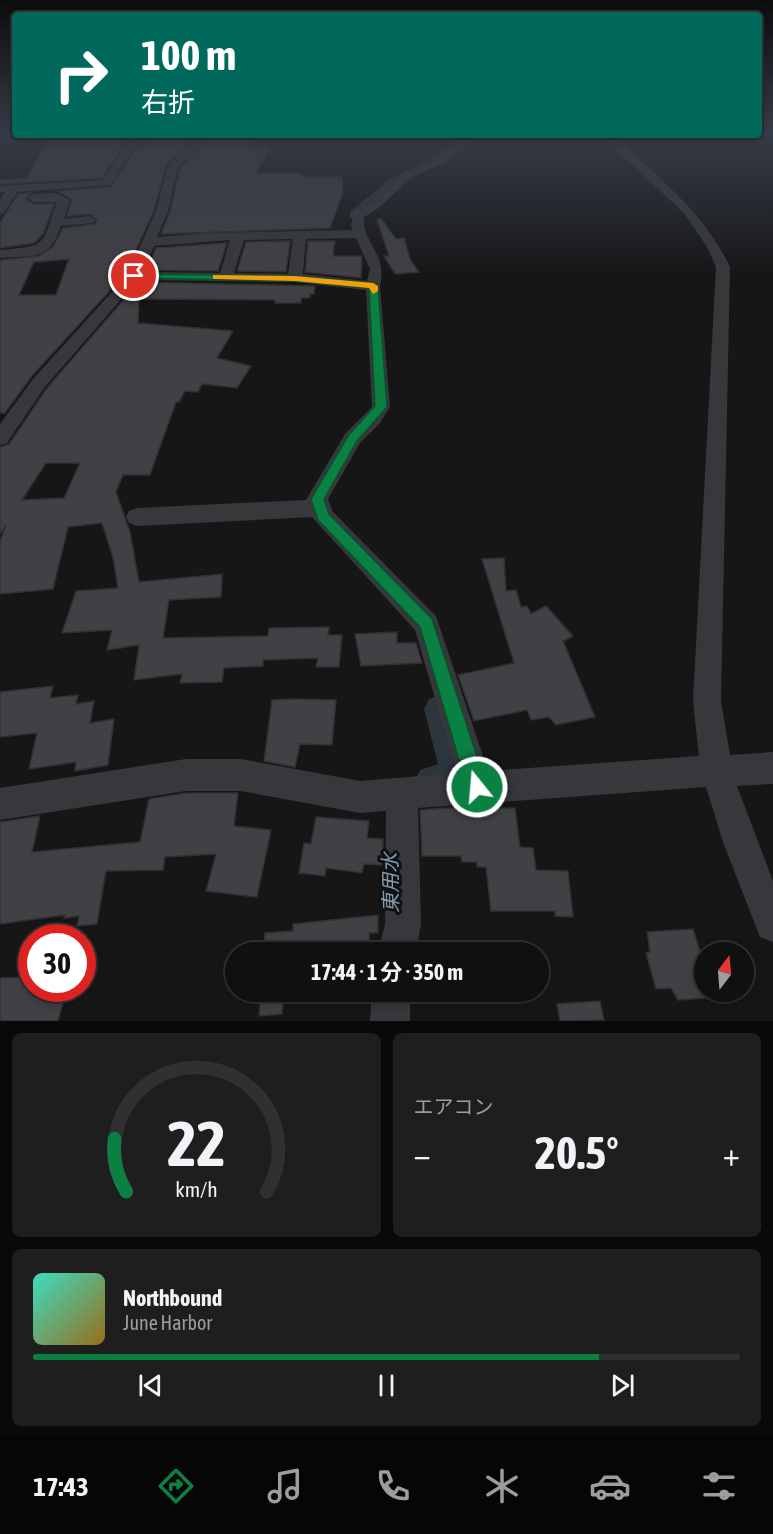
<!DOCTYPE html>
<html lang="ja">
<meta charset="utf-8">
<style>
:root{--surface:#101011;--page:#1e1e1f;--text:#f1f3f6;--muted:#9c9d9f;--line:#303031;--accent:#0b8043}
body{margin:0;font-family:"Asap Condensed","Noto Sans JP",sans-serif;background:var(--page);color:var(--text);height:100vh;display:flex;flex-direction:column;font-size:22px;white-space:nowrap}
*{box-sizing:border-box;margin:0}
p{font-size:20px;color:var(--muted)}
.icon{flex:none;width:33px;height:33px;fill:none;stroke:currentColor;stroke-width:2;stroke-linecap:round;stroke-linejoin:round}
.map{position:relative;height:1021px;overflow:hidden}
.drawer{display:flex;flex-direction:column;gap:12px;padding:12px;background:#090909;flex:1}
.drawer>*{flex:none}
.banner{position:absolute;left:12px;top:12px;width:750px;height:126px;border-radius:6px;box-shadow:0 3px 9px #0003,0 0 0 2px var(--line);background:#00695c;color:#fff;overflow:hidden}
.needle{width:39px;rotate:16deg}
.tools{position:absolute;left:694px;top:942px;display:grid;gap:12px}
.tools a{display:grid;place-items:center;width:60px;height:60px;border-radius:50%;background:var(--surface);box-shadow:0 3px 9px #0003,0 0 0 2px var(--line);font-size:30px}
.speed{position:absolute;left:18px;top:924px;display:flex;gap:12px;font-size:30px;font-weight:700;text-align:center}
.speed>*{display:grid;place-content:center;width:78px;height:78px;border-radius:50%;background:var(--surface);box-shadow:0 3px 9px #0003,0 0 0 2px var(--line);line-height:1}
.speed .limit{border:9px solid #d22;background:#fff;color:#111}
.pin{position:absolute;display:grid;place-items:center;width:51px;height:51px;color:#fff;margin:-26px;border:3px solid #fff;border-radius:50%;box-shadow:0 2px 6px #0007}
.me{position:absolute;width:66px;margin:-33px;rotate:343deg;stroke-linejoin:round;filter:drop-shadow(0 0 4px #0008)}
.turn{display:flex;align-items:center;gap:21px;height:126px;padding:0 30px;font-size:27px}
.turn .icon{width:78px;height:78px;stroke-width:2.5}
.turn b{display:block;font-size:42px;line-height:51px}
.big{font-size:45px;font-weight:700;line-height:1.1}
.drawer .widget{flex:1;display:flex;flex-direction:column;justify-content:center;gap:9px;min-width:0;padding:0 21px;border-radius:9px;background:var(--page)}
.drawer .dial{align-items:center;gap:0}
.dial svg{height:156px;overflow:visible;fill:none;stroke:var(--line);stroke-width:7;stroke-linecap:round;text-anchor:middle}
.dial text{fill:var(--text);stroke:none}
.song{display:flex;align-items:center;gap:18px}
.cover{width:72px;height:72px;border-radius:9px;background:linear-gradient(135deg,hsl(170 70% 55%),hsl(40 70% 35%))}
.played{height:6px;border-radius:3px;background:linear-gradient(90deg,var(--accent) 80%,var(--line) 80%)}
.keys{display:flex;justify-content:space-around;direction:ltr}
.heat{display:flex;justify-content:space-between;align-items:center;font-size:33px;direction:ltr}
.drawer .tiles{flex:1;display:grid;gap:12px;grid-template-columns:1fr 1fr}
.widget:last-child{grid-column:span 2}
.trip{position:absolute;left:225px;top:942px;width:324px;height:60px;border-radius:30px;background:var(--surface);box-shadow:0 3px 9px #0003,0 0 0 2px var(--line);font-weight:700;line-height:60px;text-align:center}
.dock{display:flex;height:96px;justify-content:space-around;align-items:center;background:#060607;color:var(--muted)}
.dock .icon{width:42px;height:42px}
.dock .active{color:var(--accent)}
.dock b{font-size:27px;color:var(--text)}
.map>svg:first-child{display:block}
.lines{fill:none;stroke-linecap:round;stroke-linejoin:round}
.canal{fill:#2c353b;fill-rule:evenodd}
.building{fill:#404144;stroke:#303033;stroke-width:1.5;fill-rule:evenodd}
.path{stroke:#3d3f43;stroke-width:1.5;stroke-dasharray:1.5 2;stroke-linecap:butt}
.street{fill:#37383c;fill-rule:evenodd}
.route{fill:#0b8043;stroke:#07532c;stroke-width:1.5}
.slow{fill:#f59e0b}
.labels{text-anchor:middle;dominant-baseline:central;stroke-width:6;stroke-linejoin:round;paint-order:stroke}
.near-water-label{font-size:20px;font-style:italic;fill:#809cb1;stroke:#111112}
</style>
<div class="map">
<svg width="773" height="1021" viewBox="0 0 773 1021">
<rect width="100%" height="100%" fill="#161617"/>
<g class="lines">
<path class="canal" d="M460,135h10l-17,19 -49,25 -39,35 -7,4h-8v-6l40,-33 48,-24z
M439,695l10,4 5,10 19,68 -5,11 -37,9 -11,-5 -5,-11 5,-11 18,-6 -14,-55 5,-10z"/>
</g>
<path class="building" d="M48,135h89l-17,14 -18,29 -102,6v-4l28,-2z
M154,135h42l-30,30 -12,45 -29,64 -94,103 -26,36h-5v-153l39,-4 14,-9 10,-19 32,-4 2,-4 -7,-6 -23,2 5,-17 -14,-8 53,-4 21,-32zM69,259l-13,36h-37l15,-33z
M212,135h32l-4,4h14l-6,8 21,2 -13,24h41l9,4h36l1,15 -13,36 -169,6 9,-22 10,-44z
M31,193l-5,6 7,5h21l-11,30 -9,9 -34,5v-24l5,-9 13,-21z
M381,218l15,21 8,-1 6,21 9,13 -24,2 -11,-18h5l-12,-36z
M290,241l-4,31 -49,-1 9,-29z
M308,241h27l-2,15h29l-1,22 -56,-6z
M227,243l-9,28 -72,-1 10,-22z
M139,282l176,4 -1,8h-4v4h-9v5h-26v-3l-136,-1 -1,24 95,8 -16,27 34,8 -14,22 -35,-4 -4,8 -13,-1 -6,11h-3l-25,70 -1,3h-27l-7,17 14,40 9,50 83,-8 -1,23 -52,3 -6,38 105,-2 1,-8 60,-1 -1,8h14l-3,32h-23l2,-9 -55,2v6l-39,2 -2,14 -42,1 2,-9 -48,6 5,-35 -32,5 5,-20 -50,3 14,-42 42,-3 -5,-30 -11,-35 -34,4 -15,62 -53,5v-53l6,-16 -6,9v-87l9,-3 38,-56zM46,463h34l-16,35 -42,2z
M504,558l2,33 10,-1 5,17 6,-1 4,8 15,-8 27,30 -10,5 32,76 -39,8 -7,-8 -18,3 -4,-10 -53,11 -16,-46 56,-12 -32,-104z
M397,632v11h19l6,20 -61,3 -6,-32z
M53,686l-3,12 28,-3 -2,9 18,-3 -4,22 24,-4 -6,46 -33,6 1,-9 -47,7 8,-36 -37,4v-45z
M294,699l42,1 -4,45 -32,-1 -5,23 -31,-6 8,-61z
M186,793h52l-4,33 37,4 -14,67 -51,-6 10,-37 -51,3 -2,13 -57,1 -9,53 -20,2 2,-10 -15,2 1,-3 -65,9v-102l40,-6 -8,36 108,-10 9,-43z
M475,806v2h40l5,39 13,1 3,22 32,1 5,46 -18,-1v-5h-64l-5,-44h-9v-5h-15l-1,-6h-39l-2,-46z
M316,817l53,4 -2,17 16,1v26l-19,-1 -2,9 -36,-5 -1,8 -26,-3 5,-30 7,1z
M378,915v18h-9l1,19h-107l2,-19 28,-2v-7z
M693,929l12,38v31l-27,2 -7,-12 -15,1 -10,-36 4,-1 -3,-20z
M32,977v11h35l-9,33h-58v-43z
M261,992h23l-2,22 -23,2z
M600,1001l4,19 -44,1 -3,-17z"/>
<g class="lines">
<path class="path" d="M122,185l32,-1"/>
<path class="street" d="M141,135h11l-22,19 -19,31 -94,7 -13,21 -4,1v-14l5,-8h-5v-6l103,-6 19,-30z
M199,135h11l-32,32 -10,44 -11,26 50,-4 146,-3 -2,-5 3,-13 20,-10 23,-24 46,-22 20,-21h10c-23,36 -44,27 -69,49 -16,14 -19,22 -40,33 -2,27 24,35 16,69l10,121 -10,16 -20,20 -32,56 5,13 103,104 52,155 211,-15 -6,-55 23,-434 -9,-20 -23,-34 -84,-78h11c46,40 92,76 119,132l-9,434 9,54 43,-3v32l-36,2 36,95v61l-13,-5 -37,-95 -17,-55 -288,21 3,116 -5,28h-38l7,-28 1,-113 -26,2 -119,-22h-55l-186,29v-32l186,-29h55l119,22 97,-8 -42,-143 -103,-113 -175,9 -8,-3 -3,-6 3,-6 8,-3 169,-8 39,-66 27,-27 -6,-117 -71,-8 -157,-2 -93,107 -38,56 -7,2v-21l33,-45 94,-104 29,-64 12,-45zM356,238l14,31 -3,12 -64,-7 3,-35zM293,239l-5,35 -54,-1 10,-33zM230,240l-10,33 -77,-1 11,-26z
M56,193l14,7 -6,19 25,-3 6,4 -2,3 -32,3c-12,36 -28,29 -61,32v-8c49,-4 41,-4 57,-48h-23l-6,-4 6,-4z
M372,992h38v29h-40z"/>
</g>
<linearGradient id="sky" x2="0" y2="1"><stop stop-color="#0c0c0d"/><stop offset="0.48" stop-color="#363c47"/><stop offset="1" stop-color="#363c47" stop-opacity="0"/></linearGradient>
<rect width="773" height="277" fill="url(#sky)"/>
<path class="route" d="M134,274l161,2 78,7 5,3 9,121 -30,34 -33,58 5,15 103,105 55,168 -3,7 -7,3 -7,-3 -3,-7 -47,-160 -102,-107 -7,-21 37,-63 27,-30 -6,-118 -74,-7 -164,-3 -2,-2z"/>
<path class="slow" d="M213,275l82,1 78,7 5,3v5l-5,3 -4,-6 -74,-7 -79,-2h-3z"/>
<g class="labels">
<g class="near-water-label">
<text transform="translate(390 883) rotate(-91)">東用水</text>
</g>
</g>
</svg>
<div class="tools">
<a><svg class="needle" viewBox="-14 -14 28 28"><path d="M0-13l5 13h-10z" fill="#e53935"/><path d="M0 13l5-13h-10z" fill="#9c9d9f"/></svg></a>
</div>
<div class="speed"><div class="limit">30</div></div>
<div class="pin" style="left:134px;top:276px;background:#d93025"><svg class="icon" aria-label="arrive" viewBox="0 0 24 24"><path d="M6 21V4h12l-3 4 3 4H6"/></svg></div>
<svg class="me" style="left:477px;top:787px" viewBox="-20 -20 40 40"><circle r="17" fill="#0b8043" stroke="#fff" stroke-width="3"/><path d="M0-11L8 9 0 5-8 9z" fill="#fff"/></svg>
<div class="trip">17:44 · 1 分 · 350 m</div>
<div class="banner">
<div class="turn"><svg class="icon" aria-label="right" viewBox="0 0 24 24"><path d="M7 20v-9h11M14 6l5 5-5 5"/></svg><div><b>100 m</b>右折</div></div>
</div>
</div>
<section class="drawer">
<div class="tiles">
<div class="widget dial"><svg viewBox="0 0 100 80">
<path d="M14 69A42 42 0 1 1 86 69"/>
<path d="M14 69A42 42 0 0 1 8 42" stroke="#0b8043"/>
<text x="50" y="56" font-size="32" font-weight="700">22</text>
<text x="50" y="72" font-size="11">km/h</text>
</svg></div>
<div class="widget"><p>エアコン</p>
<div class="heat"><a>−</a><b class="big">20.5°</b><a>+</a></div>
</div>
<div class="widget">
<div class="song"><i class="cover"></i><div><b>Northbound</b><p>June Harbor</p></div></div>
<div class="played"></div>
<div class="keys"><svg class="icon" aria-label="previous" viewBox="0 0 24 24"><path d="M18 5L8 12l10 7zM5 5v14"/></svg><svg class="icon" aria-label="pause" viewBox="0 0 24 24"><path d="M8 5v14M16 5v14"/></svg><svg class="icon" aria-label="next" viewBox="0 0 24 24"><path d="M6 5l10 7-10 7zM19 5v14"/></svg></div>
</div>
</div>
</section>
<nav class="dock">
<b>17:43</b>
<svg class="icon active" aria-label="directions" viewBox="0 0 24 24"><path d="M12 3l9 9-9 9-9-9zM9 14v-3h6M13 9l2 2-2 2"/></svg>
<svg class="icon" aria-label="music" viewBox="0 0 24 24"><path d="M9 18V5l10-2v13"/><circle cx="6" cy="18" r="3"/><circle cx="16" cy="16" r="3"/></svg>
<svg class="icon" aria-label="phone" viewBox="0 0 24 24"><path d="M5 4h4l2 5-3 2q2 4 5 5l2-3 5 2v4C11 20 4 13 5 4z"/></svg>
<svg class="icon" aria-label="climate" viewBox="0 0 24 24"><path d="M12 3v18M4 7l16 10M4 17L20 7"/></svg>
<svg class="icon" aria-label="car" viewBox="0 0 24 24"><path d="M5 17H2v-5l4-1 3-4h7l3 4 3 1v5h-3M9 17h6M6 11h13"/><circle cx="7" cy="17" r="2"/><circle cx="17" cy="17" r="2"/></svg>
<svg class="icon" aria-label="filters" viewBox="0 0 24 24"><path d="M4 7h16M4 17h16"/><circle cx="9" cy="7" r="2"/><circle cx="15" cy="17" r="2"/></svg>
</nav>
